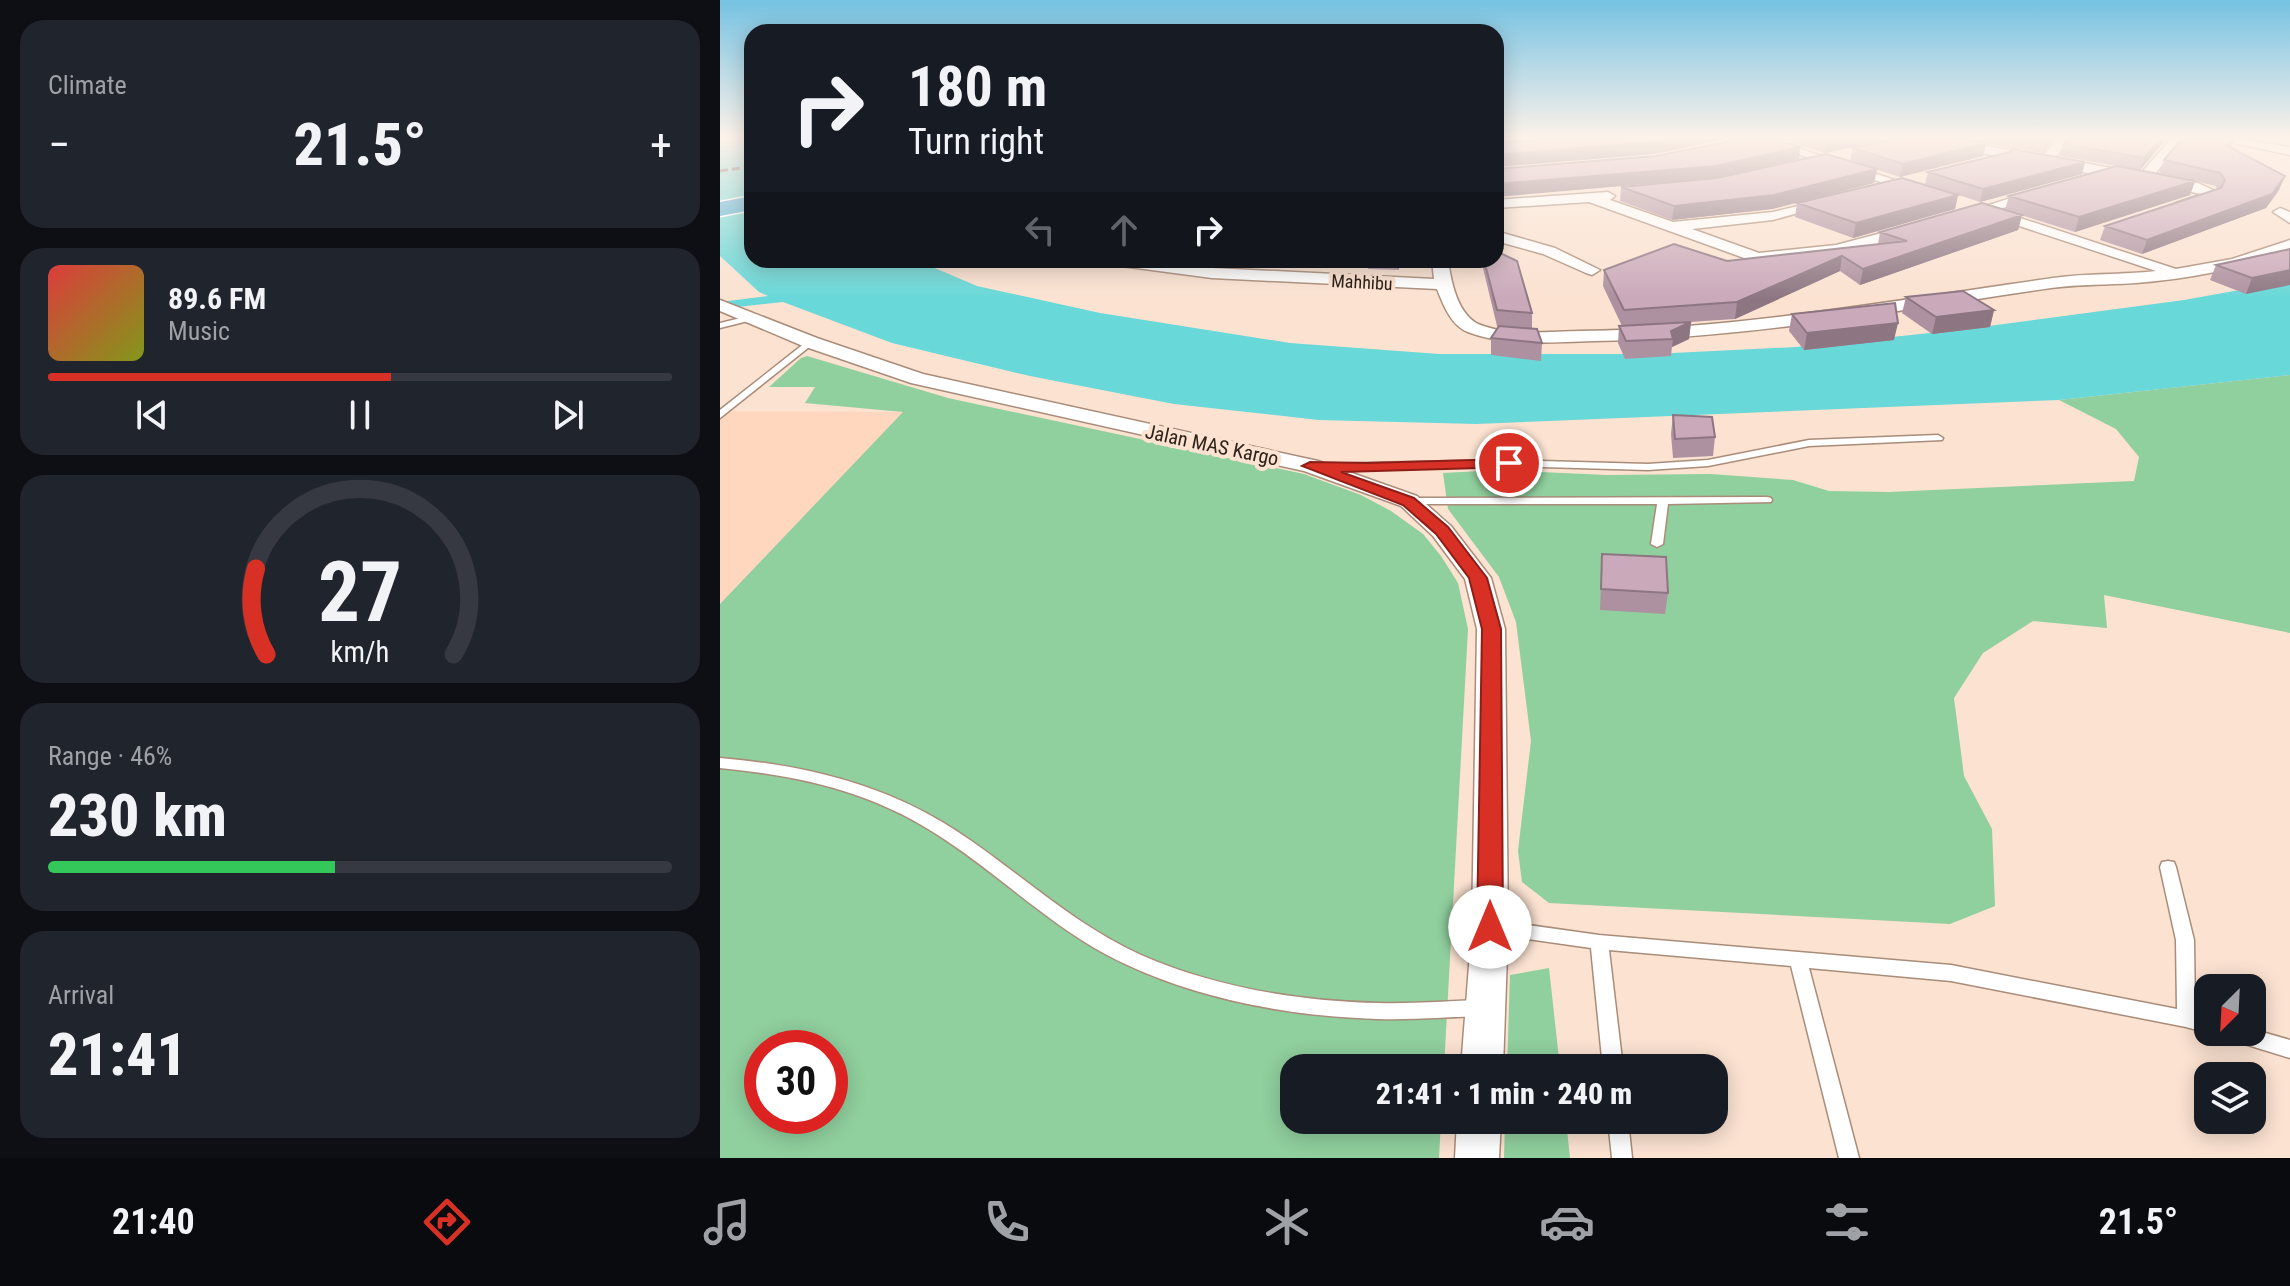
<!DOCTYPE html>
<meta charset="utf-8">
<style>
:root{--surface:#171b24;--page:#20242c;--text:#f1f3f6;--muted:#9ea1a6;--line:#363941;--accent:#d93025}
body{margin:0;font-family:"Roboto Condensed",sans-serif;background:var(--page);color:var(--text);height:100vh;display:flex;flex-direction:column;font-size:30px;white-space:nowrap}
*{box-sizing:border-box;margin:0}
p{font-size:26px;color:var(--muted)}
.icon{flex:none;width:44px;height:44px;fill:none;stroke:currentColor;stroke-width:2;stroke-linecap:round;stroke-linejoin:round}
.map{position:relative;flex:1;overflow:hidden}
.panel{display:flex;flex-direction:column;gap:20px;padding:20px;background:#0d0f14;width:720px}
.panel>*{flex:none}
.guide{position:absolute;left:24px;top:24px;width:760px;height:244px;border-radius:24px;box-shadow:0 4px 20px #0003;background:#171b24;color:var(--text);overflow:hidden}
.needle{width:52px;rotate:204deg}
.buttons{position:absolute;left:1474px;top:974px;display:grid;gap:16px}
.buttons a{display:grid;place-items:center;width:72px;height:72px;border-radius:16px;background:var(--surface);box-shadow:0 4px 20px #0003;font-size:40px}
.speed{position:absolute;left:24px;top:1030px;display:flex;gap:16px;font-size:40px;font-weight:700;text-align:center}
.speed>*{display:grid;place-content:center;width:104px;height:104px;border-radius:50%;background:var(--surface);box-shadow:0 4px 20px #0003;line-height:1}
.speed .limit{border:12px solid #d22;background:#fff;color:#111}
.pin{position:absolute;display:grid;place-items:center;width:68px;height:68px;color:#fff;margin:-34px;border:4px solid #fff;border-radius:50%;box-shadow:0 2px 8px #0007}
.me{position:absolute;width:88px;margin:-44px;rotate:0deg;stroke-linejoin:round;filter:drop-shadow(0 0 6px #0008)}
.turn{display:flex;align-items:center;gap:28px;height:168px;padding:0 32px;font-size:36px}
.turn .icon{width:104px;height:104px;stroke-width:2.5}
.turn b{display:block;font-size:56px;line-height:68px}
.lanes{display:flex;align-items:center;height:76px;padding:0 32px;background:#0003;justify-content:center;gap:40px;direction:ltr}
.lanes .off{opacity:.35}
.big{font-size:60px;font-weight:800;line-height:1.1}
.panel .widget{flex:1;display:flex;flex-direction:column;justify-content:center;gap:12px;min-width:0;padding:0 28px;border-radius:24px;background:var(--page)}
.panel .dial{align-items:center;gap:0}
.dial svg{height:208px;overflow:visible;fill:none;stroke:var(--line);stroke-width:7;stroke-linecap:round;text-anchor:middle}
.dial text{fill:var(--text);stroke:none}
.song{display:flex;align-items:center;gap:24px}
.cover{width:96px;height:96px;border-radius:12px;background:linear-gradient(135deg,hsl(0 70% 55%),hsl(70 70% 35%))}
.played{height:8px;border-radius:4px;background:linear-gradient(90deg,var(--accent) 55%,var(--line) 55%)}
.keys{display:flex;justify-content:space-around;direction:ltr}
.heat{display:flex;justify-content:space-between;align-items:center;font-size:44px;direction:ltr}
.charge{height:12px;border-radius:6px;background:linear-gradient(90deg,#34c759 46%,var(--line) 0)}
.trip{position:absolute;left:560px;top:1054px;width:448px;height:80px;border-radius:24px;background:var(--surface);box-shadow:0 4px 20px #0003;font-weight:800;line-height:80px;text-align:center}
.tabs{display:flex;height:128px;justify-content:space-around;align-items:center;background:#090b0e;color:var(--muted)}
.tabs .icon{width:56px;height:56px}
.tabs .current{color:var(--accent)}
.tabs b{font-size:36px;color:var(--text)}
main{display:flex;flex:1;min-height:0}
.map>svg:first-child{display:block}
.built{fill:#fed7be}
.green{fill:#90cf9e;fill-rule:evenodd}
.water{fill:#68d8d8}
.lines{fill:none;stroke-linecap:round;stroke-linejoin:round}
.lane-casing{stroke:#a98c79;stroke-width:3}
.street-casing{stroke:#a98c79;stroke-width:3}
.highway-casing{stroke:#fff;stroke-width:3}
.lane{fill:#fff;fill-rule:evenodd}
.street{fill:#fff;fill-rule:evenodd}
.highway{fill:#45afd8;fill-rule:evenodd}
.rail{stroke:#55473d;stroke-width:3;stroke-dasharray:8 4;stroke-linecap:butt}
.wall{fill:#ae91a0}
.shaded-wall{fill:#8d7682}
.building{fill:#caa9ba;stroke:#8d7682;stroke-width:2}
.route{fill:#d93025;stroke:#8d1f18;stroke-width:2}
.labels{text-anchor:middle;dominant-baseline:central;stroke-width:8;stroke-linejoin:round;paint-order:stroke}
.far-street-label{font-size:18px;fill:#2e221a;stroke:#fbe2d1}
.street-label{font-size:20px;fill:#2e221a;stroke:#fbe2d1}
</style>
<main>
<section class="panel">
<div class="widget"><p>Climate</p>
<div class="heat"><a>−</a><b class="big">21.5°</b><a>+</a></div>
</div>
<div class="widget">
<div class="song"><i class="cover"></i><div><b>89.6 FM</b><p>Music</p></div></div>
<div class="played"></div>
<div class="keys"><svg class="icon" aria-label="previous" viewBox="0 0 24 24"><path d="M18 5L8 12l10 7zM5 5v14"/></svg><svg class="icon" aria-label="pause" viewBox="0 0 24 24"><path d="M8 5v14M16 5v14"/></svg><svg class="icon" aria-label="next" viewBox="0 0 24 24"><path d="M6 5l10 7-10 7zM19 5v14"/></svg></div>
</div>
<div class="widget dial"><svg viewBox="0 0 100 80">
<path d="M14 69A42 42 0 1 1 86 69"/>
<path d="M14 69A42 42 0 0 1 10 36" stroke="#d93025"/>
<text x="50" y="56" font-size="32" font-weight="700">27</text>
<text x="50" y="72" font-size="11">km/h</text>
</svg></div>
<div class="widget"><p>Range · 46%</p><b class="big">230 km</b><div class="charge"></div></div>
<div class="widget"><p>Arrival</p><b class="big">21:41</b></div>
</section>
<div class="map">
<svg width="1570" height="1158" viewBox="0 0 1570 1158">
<rect width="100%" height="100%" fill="#fbe2d1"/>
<path class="built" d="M0,411l184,1 -184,192z"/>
<path class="green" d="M87,356l141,42 356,76 57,21 30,16 32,23 18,22 17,27 10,46 -24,439h-150v52h147l-2,38h-719v-554l183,-192 -98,-9 10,-16h-46l32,-29zM42,1048h68v68h-68z
M1570,375v258l-186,-38 3,33 -74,-7 -50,32 -29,45 10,78 28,53 3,77 -45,18 -401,-21 -27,-21 -4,-31 13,-110 -15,-119 -17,-45 -51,-68 -5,-36 55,-3 109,5 104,-1 82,6 36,11 60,1 245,-11 5,-24 -23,-28 -57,-29z
M829,968l11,100h-53l3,-93z
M785,1120h61l4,38h-66z"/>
<path class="water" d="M0,137h32v123h164l61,26 123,27 190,30 149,11h213l144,-7 163,-17 225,-30 106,-19v94l-231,25 -583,24 -157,-4 -145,-16 -144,-28 -138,-33 -109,-41 -63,7v-7l48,-6 -9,-4 -39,-36z"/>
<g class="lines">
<defs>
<path id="lane" d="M33,315l4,2 -1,2 -36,9v-5z
M90,339l4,3 -1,2 -93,74v-8z
M1218,435l5,3 -1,2 -133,6 -101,20 -60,4 -139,-4 -188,4 -5,-3 5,-3 188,-4 139,4 60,-4 101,-20z
M1047,497l4,1 1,2 -1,2 -103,2 -5,40 -6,3 -6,-3 6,-40h-248l-5,-3 5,-3z
M0,758c84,7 164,26 235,72 63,41 117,94 186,125 73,32 157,46 237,48 34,1 69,-2 103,-3l6,2 3,6 -3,6 -6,2c-34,1 -69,4 -103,3 -92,-3 -189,-21 -271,-64 -59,-32 -107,-79 -163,-116 -70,-47 -142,-63 -224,-71z
M1448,861l6,1 2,5 18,73 1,73 13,4v15h4l-4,1 -22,-6 -235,-46 -142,-13 50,190h-20l-48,-192 -182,-16 14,118h-20l-12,-120 -98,-14 -6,-2 -3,-5 3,-5 6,-2 106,15 352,30 226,44 -1,-69 -16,-73 2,-5z
M1532,1029l38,11v18l-65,-20 -2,-6h29z
M888,1120h20l4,38h-20z"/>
<path id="street" d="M1027,137h17l164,54 -12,3z
M1339,137h12l-16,21 86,15 32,-36h12l-31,38 44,8 19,9 -4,8 -32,10 -5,-1v-6l26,-9 -253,-47 -6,-4 6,-4 94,17z
M1485,137h25l60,10v8z
M1319,189l5,1v6l-48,14 180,59 56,-10 58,-19v10c-49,19 -102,29 -154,33 -28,2 -56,1 -85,5 -152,22 -302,50 -457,53 -41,1 -88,6 -126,-9 -17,-6 -25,-28 -31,-43l-225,-11 -98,-13 -8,-5h44l62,8 222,11 -2,-19h16c3,21 9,53 30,64 30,13 72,7 103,7 160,-2 314,-31 472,-53 34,-5 69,-3 103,-7l-173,-57 -21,6 -7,-4z
M888,192l7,4 -5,4 63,22 100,-10 58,-14 7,4 -65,18 -81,9 67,24 77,-8 76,-20 8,5 -3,3 -80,22 -79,8 -169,-61 -93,6v-8z
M1560,208l10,4v11l-17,-11z
M776,231l59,17 45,22 -8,5 -6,-2 -43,-19 -47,-13z
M0,300l97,38 106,36 395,87 99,35 34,30 40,52 14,51 3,298 -5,141h-42l11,-141 5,-298 -12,-50 -32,-43 -32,-30 -97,-35 -393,-88 -108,-37 -83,-35z
M737,1120h44l-2,38h-44z"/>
<path id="highway" d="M32,196v14l-32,6v-14z"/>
</defs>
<use href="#lane" class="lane-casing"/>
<use href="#street" class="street-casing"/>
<use href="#highway" class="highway-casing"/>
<use href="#lane" class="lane"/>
<use href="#street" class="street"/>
<use href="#highway" class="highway"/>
<path class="rail" d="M0,171l32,-5"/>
</g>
<path class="wall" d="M1057,137h121l-73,16 -47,-15z
M1230,137h105l-12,16z
M1448,137l-28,33 -80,-14 4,-12z
M1463,137h52l-4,10 48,43 -13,18 -124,46 -42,-14 5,-14 112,-37 -1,-3 -21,-5 -5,14 -115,37 -70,-22 4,-14 177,-17 -27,-6 5,-13z
M1266,143l-3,13 -83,21 -50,-16 3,-13z
M1365,162l-3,12 -102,28 -55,-18 3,-12z
M1157,169l-3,14 -102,26 -100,11 -52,-19 1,-14z
M1238,195l-3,14 -102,29 -58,-21 2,-14z
M1302,215l-4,15 -158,55 -20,-14 -105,48 -76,5 32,-2 -2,17 -17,8 -1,9 -46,3 -7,-16 1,-17h3l-19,-40 1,-16 123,-9 151,-17 2,-12z
M1570,249l-44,45 -36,-14 6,-15z
M647,260h38l-7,10 -30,-1z
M761,260h15l36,53v15l10,15 -1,18 -50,-6v-17l7,-11 -1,-1z
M1186,297l88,13 -4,17 -58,7 -30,-21z
M1072,314l102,26 -90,10 -15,-19z
M953,415l42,22 -2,19 -40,2 -2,-24z
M882,554l66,39 -3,21 -65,-4z"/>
<path class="shaded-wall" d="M963,137h51l-79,17 -159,13v-12z
M1129,137h49l-73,16 2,-12z
M1330,137h5l-12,16 3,-12z
M1442,137h6l-28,33 4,-12z
M1514,137l-3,10 -9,10 4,-12z
M1266,143l-3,13 -83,21 3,-13z
M1080,147l-1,12 -84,19 -219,19v-13z
M1365,162l-3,12 -102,28 3,-13z
M1157,169l-3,14 -102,26 -100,11 2,-14z
M1565,176l-6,14 -13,18 -124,46 5,-14z
M1475,181l-5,14 -115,37 4,-15z
M1238,195l-3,14 -102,29 3,-15z
M1302,215l-4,15 -158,55 3,-16z
M1122,256l-2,15 -105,48 2,-17z
M678,260h7l-7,10z
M1570,270v15l-44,9 6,-16z
M1274,310l-4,17 -58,7 4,-17z
M971,322l-2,17 -17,8 1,-8 -2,-8z
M1178,323l-4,17 -90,10 3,-17z"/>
<path class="building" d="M858,137h105l-28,5 -159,13v-12z
M1031,137h16l33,10 -84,19 -220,18v-15l160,-13z
M1091,137h38l-22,4z
M1186,137h42l38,6 -83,21 -50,-16z
M1299,137h31l-4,4z
M1350,137h92l-18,21 -80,-14z
M1463,137h51l-8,8 59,31 -13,18 -125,46 -42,-14 116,-38 4,-8 -5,-7 -56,-13z
M1292,149l73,13 -102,27 -55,-17 82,-20z
M1106,154l51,15 -103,26 -100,11 -53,-19 96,-9z
M1397,166l78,15 -116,36 -70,-21z
M1182,178l56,17 -102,28 -59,-20z
M1262,203l40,12 -159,54 -21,-13 -105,46 -113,8 -20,-40 70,-26 53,17 180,-20 -27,-9z
M1570,249v21l-38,8 -36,-13z
M776,251l21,10 15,52 -35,-3 -13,-50h12z
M1243,291l31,19 -58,7 -30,-20z
M1175,303l3,20 -91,10 -15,-19z
M971,322l-20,9 2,8 -47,2 -7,-15z
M779,326l38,3 5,14 -51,-5z
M953,415l39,2 3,20 -40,2z
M882,554l64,3 2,36 -67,-4z"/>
<linearGradient id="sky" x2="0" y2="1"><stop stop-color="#75c2e2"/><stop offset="0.46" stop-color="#fdf2ea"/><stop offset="1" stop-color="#fdf2ea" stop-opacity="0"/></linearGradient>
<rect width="1570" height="299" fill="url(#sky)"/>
<path class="route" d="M789,459l8,4 -2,4 -174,5 73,26 34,29 39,51 14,51 2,298 -4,7 -9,3 -9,-3 -4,-7 5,-298 -13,-51 -33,-44 -33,-29 -101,-39 8,-4 57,1z"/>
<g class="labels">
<g class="far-street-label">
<text transform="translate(642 282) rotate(3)">Mahhibu</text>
</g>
<g class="street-label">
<text transform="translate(492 445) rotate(12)">Jalan MAS Kargo</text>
</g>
</g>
</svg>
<div class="buttons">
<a><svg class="needle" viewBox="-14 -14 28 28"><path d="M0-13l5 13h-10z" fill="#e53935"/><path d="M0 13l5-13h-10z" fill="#9ea1a6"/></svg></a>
<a><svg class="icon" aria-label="layers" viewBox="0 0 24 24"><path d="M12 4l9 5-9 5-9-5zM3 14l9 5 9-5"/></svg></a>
</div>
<div class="speed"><div class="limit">30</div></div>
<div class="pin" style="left:789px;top:463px;background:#d93025"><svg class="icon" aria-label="arrive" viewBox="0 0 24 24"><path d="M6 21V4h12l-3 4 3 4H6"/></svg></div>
<svg class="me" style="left:770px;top:927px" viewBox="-20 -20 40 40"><circle r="19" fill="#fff"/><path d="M0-13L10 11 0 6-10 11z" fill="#d93025"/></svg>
<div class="trip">21:41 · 1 min · 240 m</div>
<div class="guide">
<div class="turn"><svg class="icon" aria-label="right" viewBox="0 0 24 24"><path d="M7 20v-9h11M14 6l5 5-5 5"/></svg><div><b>180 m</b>Turn right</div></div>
<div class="lanes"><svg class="icon off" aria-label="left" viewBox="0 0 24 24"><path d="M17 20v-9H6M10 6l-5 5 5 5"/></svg><svg class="icon off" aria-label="ahead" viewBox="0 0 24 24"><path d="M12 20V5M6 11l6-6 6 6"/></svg><svg class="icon" aria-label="right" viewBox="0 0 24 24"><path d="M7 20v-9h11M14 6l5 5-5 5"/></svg></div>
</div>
</div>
</main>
<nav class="tabs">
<b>21:40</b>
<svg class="icon current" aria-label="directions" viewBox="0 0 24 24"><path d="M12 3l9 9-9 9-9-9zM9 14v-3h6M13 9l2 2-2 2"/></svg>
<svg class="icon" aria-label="music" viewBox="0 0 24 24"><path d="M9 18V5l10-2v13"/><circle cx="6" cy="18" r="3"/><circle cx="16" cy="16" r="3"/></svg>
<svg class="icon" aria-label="phone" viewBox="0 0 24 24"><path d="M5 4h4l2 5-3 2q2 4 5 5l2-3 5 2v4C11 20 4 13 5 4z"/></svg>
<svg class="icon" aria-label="climate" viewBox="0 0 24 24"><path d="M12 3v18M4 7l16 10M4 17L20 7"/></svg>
<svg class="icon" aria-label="car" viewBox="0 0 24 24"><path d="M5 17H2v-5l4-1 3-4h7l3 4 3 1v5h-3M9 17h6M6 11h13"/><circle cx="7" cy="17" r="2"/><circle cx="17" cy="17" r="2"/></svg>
<svg class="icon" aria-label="filters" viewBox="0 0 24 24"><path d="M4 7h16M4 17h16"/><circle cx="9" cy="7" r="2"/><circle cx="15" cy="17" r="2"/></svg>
<b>21.5°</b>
</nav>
